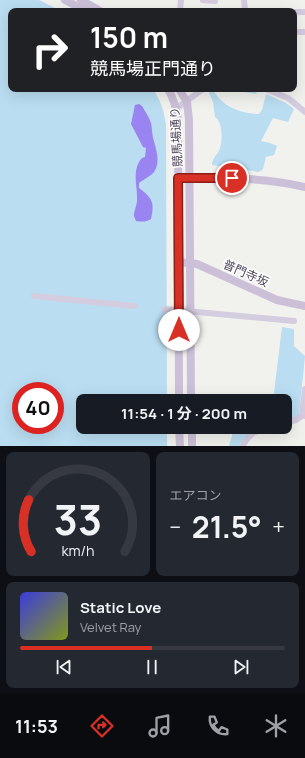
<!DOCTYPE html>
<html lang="ja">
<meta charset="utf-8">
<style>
:root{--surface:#171b24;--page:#242831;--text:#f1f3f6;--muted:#9ea1a6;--line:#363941;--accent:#d93025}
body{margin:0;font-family:Manrope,"Noto Sans JP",sans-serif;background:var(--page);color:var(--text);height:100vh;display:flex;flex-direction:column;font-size:15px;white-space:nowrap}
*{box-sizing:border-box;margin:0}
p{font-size:13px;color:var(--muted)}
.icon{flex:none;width:22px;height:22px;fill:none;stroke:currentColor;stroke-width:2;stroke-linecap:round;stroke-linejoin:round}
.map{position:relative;height:446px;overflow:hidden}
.drawer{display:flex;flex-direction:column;gap:6px;padding:6px;background:#0d0f14;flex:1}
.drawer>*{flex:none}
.guide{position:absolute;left:8px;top:8px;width:289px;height:84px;border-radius:8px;box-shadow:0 4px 16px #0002;background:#202124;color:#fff;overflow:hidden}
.speed{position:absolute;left:12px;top:382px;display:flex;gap:8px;font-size:20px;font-weight:700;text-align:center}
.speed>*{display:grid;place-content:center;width:52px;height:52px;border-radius:50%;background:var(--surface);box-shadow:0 4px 16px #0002;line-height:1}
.speed .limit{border:6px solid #d22;background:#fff;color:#111}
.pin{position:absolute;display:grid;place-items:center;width:34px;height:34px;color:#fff;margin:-17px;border:2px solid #fff;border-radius:50%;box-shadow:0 1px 4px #0007}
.me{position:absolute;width:44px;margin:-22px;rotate:0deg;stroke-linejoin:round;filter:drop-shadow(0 0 3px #0008)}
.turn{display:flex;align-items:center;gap:14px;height:84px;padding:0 16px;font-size:18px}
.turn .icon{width:52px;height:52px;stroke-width:2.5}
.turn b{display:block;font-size:28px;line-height:34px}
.big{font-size:30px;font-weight:700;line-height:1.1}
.drawer .card{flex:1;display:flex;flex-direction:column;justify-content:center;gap:6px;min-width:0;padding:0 14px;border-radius:8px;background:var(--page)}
.drawer .dial{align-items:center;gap:0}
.dial svg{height:104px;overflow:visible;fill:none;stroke:var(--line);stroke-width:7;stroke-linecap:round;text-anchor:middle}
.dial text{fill:var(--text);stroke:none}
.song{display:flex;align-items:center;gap:12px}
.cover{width:48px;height:48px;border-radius:6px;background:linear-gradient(135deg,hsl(240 70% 55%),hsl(70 70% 35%))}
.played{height:4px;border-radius:2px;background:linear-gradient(90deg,var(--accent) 50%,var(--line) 50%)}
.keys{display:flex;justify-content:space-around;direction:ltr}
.heat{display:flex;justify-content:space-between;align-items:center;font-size:22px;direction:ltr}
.drawer .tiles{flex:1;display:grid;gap:6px;grid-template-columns:1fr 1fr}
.card:last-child{grid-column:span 2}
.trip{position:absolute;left:76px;top:394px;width:216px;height:40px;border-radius:8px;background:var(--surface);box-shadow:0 4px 16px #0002;font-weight:700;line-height:40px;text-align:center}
.tab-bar{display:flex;height:64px;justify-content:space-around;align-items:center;background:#090b0e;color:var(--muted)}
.tab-bar .icon{width:28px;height:28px}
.tab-bar .selected{color:var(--accent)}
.tab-bar b{font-size:18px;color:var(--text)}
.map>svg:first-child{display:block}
.green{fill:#baddf1;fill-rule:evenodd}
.water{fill:#9984f1}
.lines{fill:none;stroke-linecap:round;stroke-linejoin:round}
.street{stroke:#d4ccdf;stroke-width:6}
.secondary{stroke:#ccc0d8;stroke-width:8}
.street-bridge{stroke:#d4ccdf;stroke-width:6}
.route-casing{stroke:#8d1f18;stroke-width:10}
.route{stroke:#d93025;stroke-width:7}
.labels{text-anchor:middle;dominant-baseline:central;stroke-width:3;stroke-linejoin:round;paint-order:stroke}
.street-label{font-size:12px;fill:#50455d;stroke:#fff}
</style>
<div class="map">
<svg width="305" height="446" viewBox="0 0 305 446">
<rect width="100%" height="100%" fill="#f1f1ee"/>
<path class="green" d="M0,0h39l22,11h-50v78h142c8,12 11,22 13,36l1,276h-84v26h84v19h-167zM21,391h34v34h-34z
M211,89c4,3 7,9 11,12 9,9 25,13 37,13l3,-4 4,-16 20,9 8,6 -6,13 -15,-4 -12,23 9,2 7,3 -3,9 -8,2 -3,12 -4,3 -47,-7c0,-6 4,-9 7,-14 4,-9 4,-29 -4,-34l-2,-15 -4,-9z
M228,89h25l5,1 -2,4z
M282,327l12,2v17l11,10 -6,59 -3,3 -11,3v-20h-12z
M236,427h26c-12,3 -16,8 -21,19h-12l4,-14z"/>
<path class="water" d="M139,104l3,2c3,5 7,11 9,17 1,5 1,10 2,15 3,11 8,24 1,34 -2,3 -11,8 -15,11v5c13,10 16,14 12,31 -5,3 -9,3 -15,2l-2,-5c0,-6 3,-10 3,-16 1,-14 -6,-30 5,-42l3,-1 1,-9 -3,-1 -12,-23 4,-19z"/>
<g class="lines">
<path class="street" d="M203,0l12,1
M244,0l1,11
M180,11l1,-11
M294,12h11
M294,32h11
M266,89l22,9 17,14
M177,108l26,-19
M34,296l100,10
M305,389l-3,27h3
M285,423l11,-3 6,-4
M243,446c6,-13 14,-16 27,-19"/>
<path class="secondary" d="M65,0l21,11
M81,0l19,11
M168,89c6,10 8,18 10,30l1,282
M179,89l8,13 2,18 2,281
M178,178c43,0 85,-1 127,9
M178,262l19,2 80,36 28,6
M179,427l1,19
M192,427v19"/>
<path class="street-bridge" d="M165,309l129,12"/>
</g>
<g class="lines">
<defs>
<path id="route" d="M179,330l-1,-152h54"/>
</defs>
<use href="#route" class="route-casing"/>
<use href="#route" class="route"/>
</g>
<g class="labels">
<g class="street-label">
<text transform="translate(176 137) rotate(-93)">競馬場通り</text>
<text transform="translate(246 273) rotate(24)">普門寺坂</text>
</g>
</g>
</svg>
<div class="speed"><div class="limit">40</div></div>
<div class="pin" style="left:232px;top:178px;background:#d93025"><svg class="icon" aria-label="arrive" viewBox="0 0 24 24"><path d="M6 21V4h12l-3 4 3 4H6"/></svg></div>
<svg class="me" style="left:179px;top:330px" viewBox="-20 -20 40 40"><circle r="19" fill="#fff"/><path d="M0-13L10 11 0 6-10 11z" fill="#d93025"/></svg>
<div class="trip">11:54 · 1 分 · 200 m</div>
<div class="guide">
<div class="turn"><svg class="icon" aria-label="right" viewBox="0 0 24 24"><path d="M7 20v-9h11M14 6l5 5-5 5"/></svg><div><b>150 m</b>競馬場正門通り</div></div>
</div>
</div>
<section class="drawer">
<div class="tiles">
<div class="card dial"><svg viewBox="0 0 100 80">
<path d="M14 69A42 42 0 1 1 86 69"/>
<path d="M14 69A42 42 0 0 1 12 29" stroke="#d93025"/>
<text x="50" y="56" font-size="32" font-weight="700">33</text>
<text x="50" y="72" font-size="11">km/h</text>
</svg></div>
<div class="card"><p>エアコン</p>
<div class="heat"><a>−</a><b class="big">21.5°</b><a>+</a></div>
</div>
<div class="card">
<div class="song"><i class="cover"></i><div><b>Static Love</b><p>Velvet Ray</p></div></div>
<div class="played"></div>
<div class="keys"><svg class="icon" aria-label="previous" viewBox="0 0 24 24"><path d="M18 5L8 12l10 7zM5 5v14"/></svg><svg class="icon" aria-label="pause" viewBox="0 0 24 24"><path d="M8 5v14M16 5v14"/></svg><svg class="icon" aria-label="next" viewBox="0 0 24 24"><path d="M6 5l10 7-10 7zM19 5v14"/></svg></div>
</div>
</div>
</section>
<nav class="tab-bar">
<b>11:53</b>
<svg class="icon selected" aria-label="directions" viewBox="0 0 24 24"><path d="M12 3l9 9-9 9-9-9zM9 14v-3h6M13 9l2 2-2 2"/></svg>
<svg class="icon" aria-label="music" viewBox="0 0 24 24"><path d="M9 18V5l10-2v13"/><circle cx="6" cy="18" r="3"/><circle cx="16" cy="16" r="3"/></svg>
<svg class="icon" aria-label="phone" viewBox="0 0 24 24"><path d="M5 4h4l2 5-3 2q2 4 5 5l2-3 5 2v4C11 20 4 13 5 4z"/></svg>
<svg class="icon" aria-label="climate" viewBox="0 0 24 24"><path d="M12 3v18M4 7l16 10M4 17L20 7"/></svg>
</nav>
